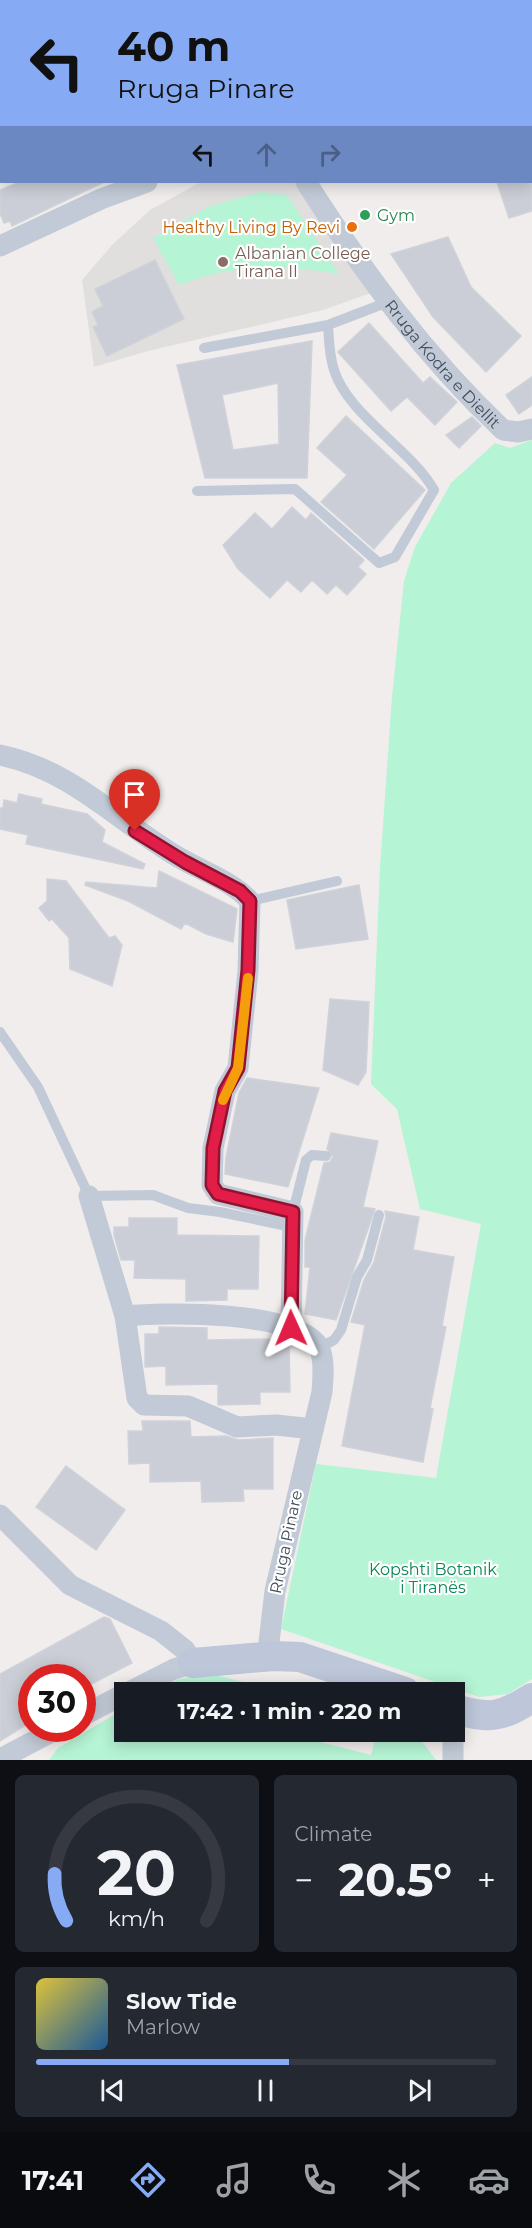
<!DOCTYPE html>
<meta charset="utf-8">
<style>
:root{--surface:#171b24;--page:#242831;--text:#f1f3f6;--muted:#9ea1a6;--line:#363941;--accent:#86abf4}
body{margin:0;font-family:Montserrat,sans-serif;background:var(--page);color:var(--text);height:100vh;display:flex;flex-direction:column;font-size:22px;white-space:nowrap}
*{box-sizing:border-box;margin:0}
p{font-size:20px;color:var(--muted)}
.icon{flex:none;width:33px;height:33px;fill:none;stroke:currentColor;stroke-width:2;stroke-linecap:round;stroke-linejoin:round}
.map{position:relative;height:1760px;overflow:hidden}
.sheet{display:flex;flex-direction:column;gap:15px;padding:15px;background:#0d0f14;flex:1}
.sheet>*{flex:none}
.guide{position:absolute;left:0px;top:0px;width:532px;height:183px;box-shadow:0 3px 15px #0003;background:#86abf4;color:#111;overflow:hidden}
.speed{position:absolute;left:18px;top:1664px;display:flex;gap:12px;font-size:30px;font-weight:700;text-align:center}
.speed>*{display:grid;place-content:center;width:78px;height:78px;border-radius:50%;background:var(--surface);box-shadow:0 3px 15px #0003;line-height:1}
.speed .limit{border:9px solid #d22;background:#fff;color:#111}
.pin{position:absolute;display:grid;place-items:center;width:51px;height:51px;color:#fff;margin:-62px -26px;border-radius:50% 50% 50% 0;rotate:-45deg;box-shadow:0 0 6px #0007}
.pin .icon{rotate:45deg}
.me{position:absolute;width:66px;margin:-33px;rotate:359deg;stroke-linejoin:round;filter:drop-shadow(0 0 4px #0008)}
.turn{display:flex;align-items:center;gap:21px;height:126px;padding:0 18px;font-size:27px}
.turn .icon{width:78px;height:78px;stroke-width:2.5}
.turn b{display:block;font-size:42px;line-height:51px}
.lanes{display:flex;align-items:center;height:57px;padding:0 18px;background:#0003;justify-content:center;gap:30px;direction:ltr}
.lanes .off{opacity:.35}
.big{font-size:45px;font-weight:700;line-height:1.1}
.sheet .card{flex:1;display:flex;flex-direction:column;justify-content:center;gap:9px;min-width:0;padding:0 21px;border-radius:9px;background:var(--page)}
.sheet .dial{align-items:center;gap:0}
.dial svg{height:156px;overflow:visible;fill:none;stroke:var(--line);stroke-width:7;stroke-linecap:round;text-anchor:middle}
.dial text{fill:var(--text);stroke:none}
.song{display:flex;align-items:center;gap:18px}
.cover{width:72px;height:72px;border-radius:9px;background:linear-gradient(135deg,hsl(50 70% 55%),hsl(210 70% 35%))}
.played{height:6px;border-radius:3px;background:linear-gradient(90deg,var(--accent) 55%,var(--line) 55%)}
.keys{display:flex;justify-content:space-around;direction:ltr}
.heat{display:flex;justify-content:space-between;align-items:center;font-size:33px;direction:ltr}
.sheet .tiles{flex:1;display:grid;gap:15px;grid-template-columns:1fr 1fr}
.card:last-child{grid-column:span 2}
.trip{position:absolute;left:114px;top:1682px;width:351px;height:60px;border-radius:0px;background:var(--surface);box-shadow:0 3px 15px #0003;font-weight:700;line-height:60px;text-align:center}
.dock{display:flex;height:96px;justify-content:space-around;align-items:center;background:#090b0e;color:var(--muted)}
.dock .icon{width:42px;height:42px}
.dock .selected{color:var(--accent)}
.dock b{font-size:27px;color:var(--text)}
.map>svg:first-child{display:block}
.education{fill:#e1dede}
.green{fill:#b5f4d4}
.building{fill:#cbced6;stroke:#d0d2da;stroke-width:1.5;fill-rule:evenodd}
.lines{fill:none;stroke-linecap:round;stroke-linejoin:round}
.lane{stroke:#c1cad6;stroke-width:10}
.street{stroke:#c1cad6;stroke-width:21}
.secondary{stroke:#bdc7d9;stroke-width:30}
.route-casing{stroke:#92132f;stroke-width:15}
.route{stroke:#e11d48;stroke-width:10}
.slow{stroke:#f59e0b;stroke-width:10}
.leisure-dot{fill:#2e9e5b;stroke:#fff;stroke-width:2}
.food-dot{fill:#e8710a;stroke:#fff;stroke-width:2}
.education-dot{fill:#8d6e63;stroke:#fff;stroke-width:2}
.labels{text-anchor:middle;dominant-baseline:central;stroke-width:4.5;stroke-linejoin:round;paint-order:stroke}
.leisure-label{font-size:16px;fill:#27864d;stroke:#fff;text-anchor:start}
.food-label{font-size:16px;fill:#c56008;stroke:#fff;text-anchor:end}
.education-label{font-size:16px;fill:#785e54;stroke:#fff;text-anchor:start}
.street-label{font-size:16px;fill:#434e5c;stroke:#fff}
.park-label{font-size:16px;fill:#0c8656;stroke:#fff}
</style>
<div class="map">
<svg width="532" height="1760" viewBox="0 0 532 1760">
<rect width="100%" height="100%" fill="#f0edec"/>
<path class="education" d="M201,182h98l72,111 -48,17 -175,41 -54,16 -12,-87 30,-35 38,-35z"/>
<path class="green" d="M260,192l27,3 52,79c-57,-10 -106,-10 -160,11l-26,-47 55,-31z
M532,440v1239l-24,15 -29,3 -198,-68 35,-165 120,14 45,-254 -61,-15 -23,-100 -26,-25 9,-216 12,-171 12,-116 11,-34 36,-64 44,-40 15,5z
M212,1674l71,18h-128l24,-13z
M124,1709v22h181l15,11 51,13 6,-23 37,-1 22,29h-387l9,-12z"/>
<path class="building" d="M20,182h84l-92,44 -2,-5 -6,2 -4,-10v-23z
M497,182h35v29l-23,7z
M448,237l23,50 50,49 -35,36 -53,-55 -42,-63z
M155,260l29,59 -77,37 -14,-29 5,-2 -6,-13 11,-6 -8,-17z
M369,323l54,60 7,-6 27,25 -22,23 -28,-28 -16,14 -53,-59z
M312,341l-5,137h-102l-28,-113zM278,383l1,61 -46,6 -11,-55z
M532,377v28l-13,9 -13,-19z
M346,416l79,74 -51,59 -53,-47 26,-27 -30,-27z
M472,417l9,9 -22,22 -13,-13z
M292,507l14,13 5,-7 53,47 -6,7 8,7 -19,21 -11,-10 -9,9 -15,-14 -11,12 -14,-12 -17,18 -32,-29 -15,-24 32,-32 17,16z
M19,794l23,5 -1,5 46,10 18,16 -3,12 43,22 -2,5 -117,-25 2,-9 -28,-6v-21h3l1,-8 13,3z
M159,871l78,38 -4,33 -27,-8 -21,-11 -4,6 -53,-28 -43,-16 1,-3 71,6z
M47,879l19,2 43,57 6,-2 7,9 -10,41 -42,-17 -1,-31 -17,-19 -3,2 -10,-13 8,-7z
M359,885l9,54 -72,10 -9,-49z
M330,999l39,3 -3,70 -8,13 -35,-15z
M247,1078l72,10 -31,99 -63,-13 1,-17 13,-64z
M331,1133l47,8 -15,66 12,2 -39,111 -31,-6 5,-47h-5v-27l19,-77 6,-1 3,-5 -6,-8z
M385,1211l34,6 -6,33 41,7 -12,69 4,1 -16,81 3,1 -10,53 -81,-16 23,-121 -14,-3 13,-42 10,-18 12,-45z
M129,1218h48v17l82,1 -1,53h-31v11l-41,1v-22l-52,-1 1,-18h-14l-7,-25v-8h15z
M159,1327l48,1v12l75,-1 7,3 1,50h-30v12l-42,1v-21l-52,1v-19l-21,1v-33h14z
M142,1421h48l1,16 35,-1 12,4 35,-2v51h-30l1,12 -42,1 -1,-21 -51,1v-19l-21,1 -1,-33h15z
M66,1466l59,44 -29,40 -60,-43z
M104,1617l6,2 22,44 -50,26v-12h-50v44l-32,20v-67z"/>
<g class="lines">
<path class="lane" d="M204,348l124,-23 60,-23
M197,491l98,-2 84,74 16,-6 39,-67c-23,-41 -86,-75 -100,-120 -5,-15 -5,-30 -6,-45
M250,901l87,-20
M0,1032l38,55 51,109 64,-1 35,13 32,4 72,15
M293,1212l13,-52 6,-5 14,1
M319,1348l15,-8 7,-10 16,-53 10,-17 12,-45"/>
<g class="street">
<path d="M137,0l1,2"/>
<path d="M307,0v2"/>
<path d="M0,42l2,3"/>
<path d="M0,86l2,-1"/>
<path id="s1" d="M306,182c58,91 118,173 197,248l15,2 14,-3"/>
<path d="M0,246l101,-47 46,-17"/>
<path d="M0,755c71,15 113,62 173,99 25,16 57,25 77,47l-2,70 -10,97 -13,23 -12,57 -1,37 6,9 75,18 -2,116"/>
<path d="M89,1196l36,120 12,82 7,7 44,1 49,21 39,-2 37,4"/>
<path d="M125,1316c39,-4 172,-6 194,31 6,12 4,32 3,45l-47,199 -6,51 5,14"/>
<path d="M0,1515l70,70 91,46 24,19 8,13 -19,6 -45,23"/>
<path d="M82,1716l42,-22"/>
<path d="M0,1759l59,-31"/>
<path d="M453,1760v-29"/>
</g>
<path class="secondary" d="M193,1663l81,-7 26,1 105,35
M454,1709c36,10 46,9 78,-11"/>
</g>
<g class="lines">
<defs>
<path id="route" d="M135,831l50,31 55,29 10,10 -2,69 -10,98 -13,23 -12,57 -1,37 6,9 75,18 -2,116"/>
</defs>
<use href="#route" class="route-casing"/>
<use href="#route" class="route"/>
<path class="slow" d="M223,1100l15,-32 10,-90"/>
</g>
<circle class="leisure-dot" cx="365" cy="215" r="6"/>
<circle class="food-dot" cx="352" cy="227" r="6"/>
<circle class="education-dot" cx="223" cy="262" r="6"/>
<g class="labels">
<g class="leisure-label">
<text x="377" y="215">Gym</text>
</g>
<g class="food-label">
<text x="340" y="227">Healthy Living By Revi</text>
</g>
<g class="education-label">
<text x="235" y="253">Albanian College<tspan x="235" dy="18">Tirana II</tspan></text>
</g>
<g class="street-label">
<text stroke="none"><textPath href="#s1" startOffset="228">Rruga Kodra e Diellit</textPath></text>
<text transform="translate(286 1542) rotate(-78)">Rruga Pinare</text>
</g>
<g class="park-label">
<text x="433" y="1569">Kopshti Botanik<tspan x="433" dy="18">i Tiranës</tspan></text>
</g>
</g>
</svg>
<div class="speed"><div class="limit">30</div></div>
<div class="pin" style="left:135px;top:831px;background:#d93025"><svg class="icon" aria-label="arrive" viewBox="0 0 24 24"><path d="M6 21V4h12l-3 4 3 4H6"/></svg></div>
<svg class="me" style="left:291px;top:1328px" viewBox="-20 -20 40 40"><path d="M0-17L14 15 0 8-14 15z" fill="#e11d48" stroke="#fff" stroke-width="4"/></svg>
<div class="trip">17:42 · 1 min · 220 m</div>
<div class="guide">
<div class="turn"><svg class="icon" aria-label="left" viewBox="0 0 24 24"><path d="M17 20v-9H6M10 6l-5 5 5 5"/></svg><div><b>40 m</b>Rruga Pinare</div></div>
<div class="lanes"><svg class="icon" aria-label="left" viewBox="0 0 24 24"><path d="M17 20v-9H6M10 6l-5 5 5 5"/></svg><svg class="icon off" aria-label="ahead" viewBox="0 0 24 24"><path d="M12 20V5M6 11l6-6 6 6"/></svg><svg class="icon off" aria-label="right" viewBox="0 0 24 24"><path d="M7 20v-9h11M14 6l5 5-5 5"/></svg></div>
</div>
</div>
<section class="sheet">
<div class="tiles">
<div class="card dial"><svg viewBox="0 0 100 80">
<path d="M14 69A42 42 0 1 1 86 69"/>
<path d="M14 69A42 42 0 0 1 8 45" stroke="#86abf4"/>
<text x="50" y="56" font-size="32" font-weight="700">20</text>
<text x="50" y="72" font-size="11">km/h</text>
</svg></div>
<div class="card"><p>Climate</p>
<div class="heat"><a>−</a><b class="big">20.5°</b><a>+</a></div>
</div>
<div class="card">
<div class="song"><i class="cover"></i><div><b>Slow Tide</b><p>Marlow</p></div></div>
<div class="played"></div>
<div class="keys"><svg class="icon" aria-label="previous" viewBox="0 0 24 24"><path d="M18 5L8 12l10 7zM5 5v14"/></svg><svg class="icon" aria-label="pause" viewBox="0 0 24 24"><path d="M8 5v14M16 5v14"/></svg><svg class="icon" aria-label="next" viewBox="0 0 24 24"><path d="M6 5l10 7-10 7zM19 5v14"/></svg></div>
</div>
</div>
</section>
<nav class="dock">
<b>17:41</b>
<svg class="icon selected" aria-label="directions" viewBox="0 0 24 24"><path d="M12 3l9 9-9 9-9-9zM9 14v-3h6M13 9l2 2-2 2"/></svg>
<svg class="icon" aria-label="music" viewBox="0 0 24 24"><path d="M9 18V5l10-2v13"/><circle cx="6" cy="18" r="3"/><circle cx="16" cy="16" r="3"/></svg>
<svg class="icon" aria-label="phone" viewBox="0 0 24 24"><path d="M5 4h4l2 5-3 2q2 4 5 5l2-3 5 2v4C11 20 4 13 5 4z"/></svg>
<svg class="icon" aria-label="climate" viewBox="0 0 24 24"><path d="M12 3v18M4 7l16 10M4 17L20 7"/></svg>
<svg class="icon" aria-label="car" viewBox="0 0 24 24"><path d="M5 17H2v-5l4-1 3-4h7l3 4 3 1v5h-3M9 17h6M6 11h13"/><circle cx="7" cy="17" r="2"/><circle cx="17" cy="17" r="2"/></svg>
</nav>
